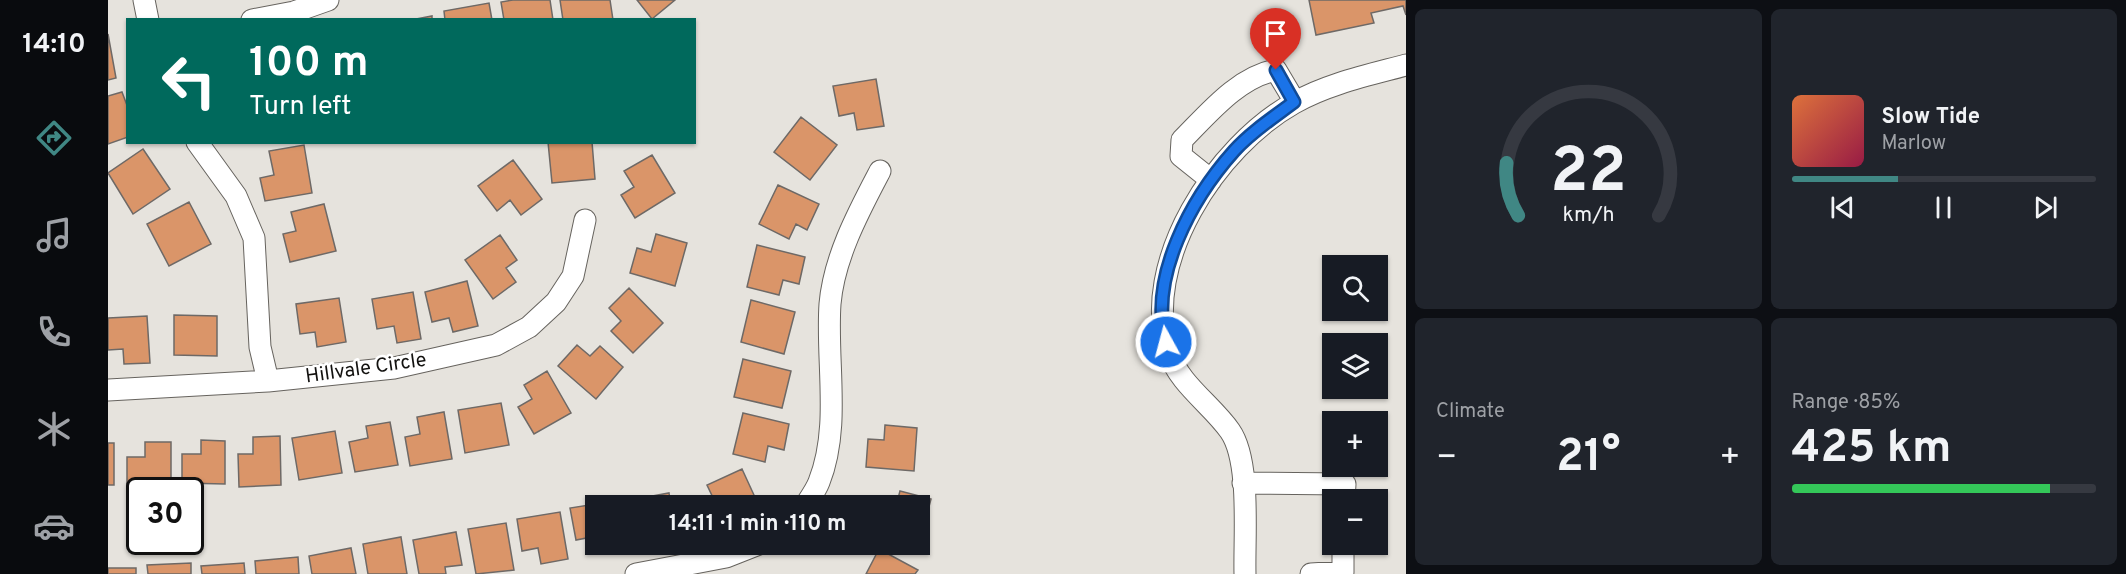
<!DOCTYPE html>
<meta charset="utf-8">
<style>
:root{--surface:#171b24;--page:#20242c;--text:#f1f3f6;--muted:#9ea1a6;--line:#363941;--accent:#408784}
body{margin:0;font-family:Overpass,sans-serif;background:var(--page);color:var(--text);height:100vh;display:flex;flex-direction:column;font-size:22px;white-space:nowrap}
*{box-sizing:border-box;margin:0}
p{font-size:20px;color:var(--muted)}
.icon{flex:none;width:33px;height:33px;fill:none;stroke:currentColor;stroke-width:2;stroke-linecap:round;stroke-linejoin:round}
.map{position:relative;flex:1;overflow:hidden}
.details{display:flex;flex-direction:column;gap:9px;padding:9px;background:#0d0f14;width:720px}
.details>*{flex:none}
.banner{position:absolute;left:18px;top:18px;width:570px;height:126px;border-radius:0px;box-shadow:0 2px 4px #0004;background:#00695c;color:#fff;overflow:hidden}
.controls{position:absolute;left:1214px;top:255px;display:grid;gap:12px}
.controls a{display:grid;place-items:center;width:66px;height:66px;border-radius:0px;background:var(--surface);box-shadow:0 2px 4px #0004;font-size:30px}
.speed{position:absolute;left:18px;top:477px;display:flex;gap:12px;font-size:30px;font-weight:700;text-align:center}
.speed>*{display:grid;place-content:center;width:78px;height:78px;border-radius:50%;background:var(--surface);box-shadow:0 2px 4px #0004;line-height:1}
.speed .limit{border:3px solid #111;border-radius:9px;background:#fff;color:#111}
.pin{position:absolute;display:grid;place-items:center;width:51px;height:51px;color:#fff;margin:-62px -26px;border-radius:50% 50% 50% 0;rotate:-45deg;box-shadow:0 0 6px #0007}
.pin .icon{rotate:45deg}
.me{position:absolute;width:66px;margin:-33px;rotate:353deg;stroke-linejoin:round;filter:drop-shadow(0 0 4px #0008)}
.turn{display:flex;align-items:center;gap:21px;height:126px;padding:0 24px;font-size:27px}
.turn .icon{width:78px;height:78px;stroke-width:2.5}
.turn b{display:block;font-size:42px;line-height:51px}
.big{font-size:45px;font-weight:700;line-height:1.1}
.details .card{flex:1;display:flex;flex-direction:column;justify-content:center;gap:9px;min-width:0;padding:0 21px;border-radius:9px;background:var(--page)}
.details .dial{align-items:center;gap:0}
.dial svg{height:156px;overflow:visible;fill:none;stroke:var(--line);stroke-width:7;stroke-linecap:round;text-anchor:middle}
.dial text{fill:var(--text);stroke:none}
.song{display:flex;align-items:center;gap:18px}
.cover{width:72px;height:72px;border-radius:9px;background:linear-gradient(135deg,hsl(20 70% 55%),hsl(340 70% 35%))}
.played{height:6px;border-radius:3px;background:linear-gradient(90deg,var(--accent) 35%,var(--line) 35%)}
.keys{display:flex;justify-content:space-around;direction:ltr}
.heat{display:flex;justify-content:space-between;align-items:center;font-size:33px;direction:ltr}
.charge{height:9px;border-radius:4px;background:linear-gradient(90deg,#34c759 85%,var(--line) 0)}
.details .tiles{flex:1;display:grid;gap:9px;grid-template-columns:repeat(2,1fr)}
.trip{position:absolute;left:477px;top:495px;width:345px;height:60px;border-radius:0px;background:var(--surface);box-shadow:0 2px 4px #0004;font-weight:700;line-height:60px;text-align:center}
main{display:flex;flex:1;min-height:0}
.dock{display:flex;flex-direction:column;width:108px;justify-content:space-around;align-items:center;background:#090b0e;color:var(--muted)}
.dock .icon{width:42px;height:42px}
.dock .selected{color:var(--accent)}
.dock b{font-size:27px;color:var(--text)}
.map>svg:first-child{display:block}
.building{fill:#da9569;stroke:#6e6966;stroke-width:1.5}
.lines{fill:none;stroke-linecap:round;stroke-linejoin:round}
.minor-casing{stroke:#66635e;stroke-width:23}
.minor{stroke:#fff;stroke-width:21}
.route-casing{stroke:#114b97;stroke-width:15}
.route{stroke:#1a73e8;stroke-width:10}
.labels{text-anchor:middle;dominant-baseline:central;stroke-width:5;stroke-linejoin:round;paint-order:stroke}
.street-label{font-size:20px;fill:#12110f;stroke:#fff}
</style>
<main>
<nav class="dock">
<b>14:10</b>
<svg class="icon selected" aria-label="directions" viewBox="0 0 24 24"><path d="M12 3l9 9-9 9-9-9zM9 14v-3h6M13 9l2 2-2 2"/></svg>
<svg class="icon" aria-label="music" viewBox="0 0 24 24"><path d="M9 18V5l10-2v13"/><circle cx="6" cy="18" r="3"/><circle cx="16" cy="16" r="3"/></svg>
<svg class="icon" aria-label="phone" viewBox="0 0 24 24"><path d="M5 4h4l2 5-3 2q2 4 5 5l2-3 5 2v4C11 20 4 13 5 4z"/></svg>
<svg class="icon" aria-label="climate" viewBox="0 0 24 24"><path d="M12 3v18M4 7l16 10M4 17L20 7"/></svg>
<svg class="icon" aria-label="car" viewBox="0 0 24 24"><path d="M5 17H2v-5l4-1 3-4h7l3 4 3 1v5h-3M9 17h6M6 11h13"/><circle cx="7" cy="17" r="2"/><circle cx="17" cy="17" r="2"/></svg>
</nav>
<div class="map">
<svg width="1298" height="574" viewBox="0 0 1298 574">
<rect width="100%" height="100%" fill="#e6e3dd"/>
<path class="building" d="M405,0h37l3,20h-49l-3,-18z
M452,0h50l3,20h-50z
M529,0h38l-23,19z
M1201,0h97v15l-3,-9 -32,7 3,10 -58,12z
M381,3l3,17h-47l-1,-9z
M324,16v4h-21z
M0,34l8,44 -8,2z
M768,79l8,47 -27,4 -3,-17 -15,3 -6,-30z
M14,92l6,16v29l-20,7v-48z
M693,117l36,28 -27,35 -36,-28z
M440,142h44l3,37 -43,4z
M196,145l8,48 -47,8 -5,-23 14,-3 -5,-24z
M35,149l27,40 -37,25 -25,-41z
M544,155l23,38 -40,25 -14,-23 13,-8 -10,-16z
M405,160l29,39 -21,16 -11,-15 -13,11 -19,-25z
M670,185l41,19 -12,26 -11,-6 -7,15 -30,-15z
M81,202l22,42 -42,22 -22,-42z
M216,204l12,47 -46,11 -7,-28 13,-3 -5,-19z
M548,234l31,9 -12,43 -45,-13 7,-25 14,4z
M392,235l17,25 -11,8 10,14 -23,17 -28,-39z
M649,245l48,12 -6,27 -16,-4 -4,15 -32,-8z
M359,281l11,45 -25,6 -4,-14 -17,4 -7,-30z
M521,288l34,35 -30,30 -22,-22 10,-10 -12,-13z
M305,292l8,47 -24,4 -3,-17 -17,3 -5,-30z
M231,298l7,44 -29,5 -2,-15 -15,2 -4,-30z
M643,300l44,12 -11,42 -43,-12z
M66,315l43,1v40l-43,-1z
M39,316l3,47 -26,1 -1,-15 -15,1v-32z
M469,345l13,11 10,-10 23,21 -27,32 -38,-33z
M635,359l48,12 -9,37 -48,-11z
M439,371l24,42 -37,21 -16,-27 14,-8 -8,-14z
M393,403l8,42 -44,8 -7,-43z
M336,412l8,47 -42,7 -5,-29 15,-3 -3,-17z
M635,413l46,11 -5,26 -16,-4 -3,16 -32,-8z
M282,422l8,43 -43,7 -6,-30 19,-4 -2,-12z
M777,425l32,3 -3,43 -48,-4 2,-28 16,1z
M227,431l7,42 -43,7 -7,-42z
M172,436l1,49 -42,2 -1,-33h15v-17z
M93,440l24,1v43l-43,-1v-29h19z
M37,442h26v45l-44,1v-31h18z
M0,443h6v42h-6z
M634,469l17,37h-42l-10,-21z
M792,491l31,8 -11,42v-35h-24z
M561,493l2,13h-45l-1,-5z
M506,501l1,5h-19v38h26v5l-27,5 -3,-17 -16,3 -6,-32z
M452,512l8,47 -27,5 -3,-16 -16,3 -5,-32z
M398,523l8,47 -38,4 -8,-45z
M348,532l6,33 -17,2 1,7h-27l-6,-34z
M293,537l6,37h-39l-5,-30z
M243,548l5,26h-44l-3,-18z
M771,549l39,21 -3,4h-49z
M190,557l1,17h-43l-1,-13z
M83,563v11h-43l-1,-9z
M136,563l1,11h-43l-1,-8z
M0,568h28v6h-28z"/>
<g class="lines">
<defs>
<path id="minor" d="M36,0l4,20
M144,20l42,-8 34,-12
M89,142l39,54 18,42 6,109 8,34
M1103,180l-30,-24 1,-16c26,-26 56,-63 94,-70l19,32
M0,390l160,-9 126,-13 102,-23 33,-18 27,-25 17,-26 12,-56
M1135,483l102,1 -1,16
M697,506c5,-8 11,-16 14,-24 22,-55 7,-120 11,-178 4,-47 29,-93 50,-133
M528,574l90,-17 33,-13
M1137,574c-1,-38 6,-113 -15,-143 -18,-26 -51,-47 -61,-78 -30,-90 48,-207 125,-250 33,-19 75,-28 112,-38
M1203,574l32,-2v-28"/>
</defs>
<use href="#minor" class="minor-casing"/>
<use href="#minor" class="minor"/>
</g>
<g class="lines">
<defs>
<path id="route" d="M1058,342c-18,-65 26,-144 68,-191 17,-19 40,-34 60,-49l-18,-32"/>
</defs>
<use href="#route" class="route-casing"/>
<use href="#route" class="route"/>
</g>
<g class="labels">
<g class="street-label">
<text transform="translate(258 369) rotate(-8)">Hillvale Circle</text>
</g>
</g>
</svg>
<div class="controls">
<a><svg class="icon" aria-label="search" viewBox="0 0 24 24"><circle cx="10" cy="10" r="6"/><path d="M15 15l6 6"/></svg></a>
<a><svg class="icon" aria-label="layers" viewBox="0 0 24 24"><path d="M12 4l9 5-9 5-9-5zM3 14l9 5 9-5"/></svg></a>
<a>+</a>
<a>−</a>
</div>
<div class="speed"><div class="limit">30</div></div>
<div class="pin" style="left:1168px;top:70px;background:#d93025"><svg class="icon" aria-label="arrive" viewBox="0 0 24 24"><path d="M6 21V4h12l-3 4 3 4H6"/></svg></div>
<svg class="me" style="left:1058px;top:342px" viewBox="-20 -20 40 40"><circle r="17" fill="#1a73e8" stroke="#fff" stroke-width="3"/><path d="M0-11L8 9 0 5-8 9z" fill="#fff"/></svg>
<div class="trip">14:11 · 1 min · 110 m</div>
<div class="banner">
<div class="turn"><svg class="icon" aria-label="left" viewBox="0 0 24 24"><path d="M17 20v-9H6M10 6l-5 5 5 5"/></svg><div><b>100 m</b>Turn left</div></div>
</div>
</div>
<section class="details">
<div class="tiles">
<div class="card dial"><svg viewBox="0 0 100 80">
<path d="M14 69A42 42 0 1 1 86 69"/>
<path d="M14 69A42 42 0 0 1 8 42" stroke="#408784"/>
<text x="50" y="56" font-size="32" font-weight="700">22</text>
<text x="50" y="72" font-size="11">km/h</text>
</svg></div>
<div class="card">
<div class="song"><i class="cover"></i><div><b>Slow Tide</b><p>Marlow</p></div></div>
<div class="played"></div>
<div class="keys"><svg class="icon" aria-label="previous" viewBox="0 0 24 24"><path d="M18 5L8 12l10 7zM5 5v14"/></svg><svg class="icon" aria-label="pause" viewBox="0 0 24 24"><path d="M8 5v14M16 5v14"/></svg><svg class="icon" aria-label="next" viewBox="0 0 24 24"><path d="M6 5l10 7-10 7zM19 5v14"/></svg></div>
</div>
<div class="card"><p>Climate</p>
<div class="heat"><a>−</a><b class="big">21°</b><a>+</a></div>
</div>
<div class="card"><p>Range · 85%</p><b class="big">425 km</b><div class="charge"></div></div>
</div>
</section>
</main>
